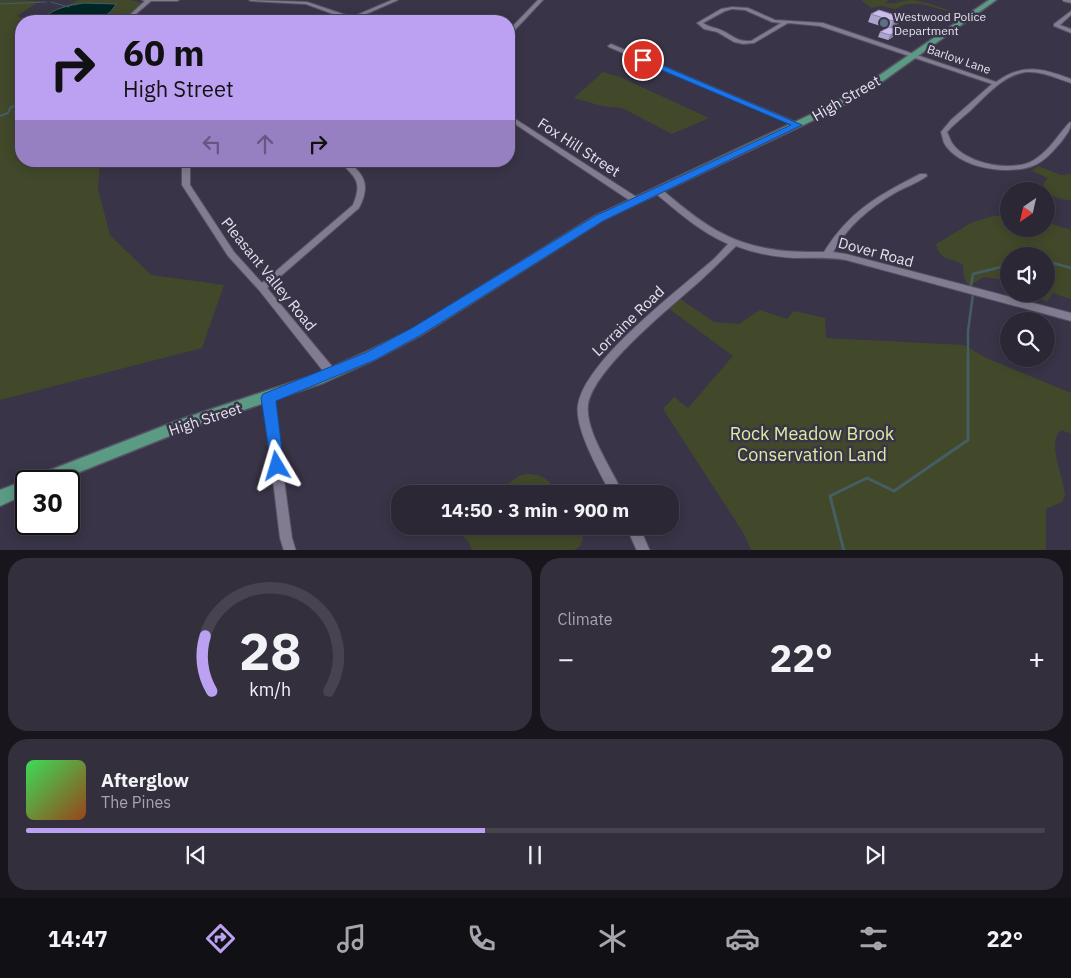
<!DOCTYPE html>
<meta charset="utf-8">
<style>
:root{--surface:#2b2735;--page:#332f3d;--text:#f1f3f6;--muted:#a6a5ad;--line:#474450;--accent:#bca0f2}
body{margin:0;font-family:"IBM Plex Sans",sans-serif;background:var(--page);color:var(--text);height:100vh;display:flex;flex-direction:column;font-size:19px;white-space:nowrap}
*{box-sizing:border-box;margin:0}
p{font-size:16px;color:var(--muted)}
.icon{flex:none;width:28px;height:28px;fill:none;stroke:currentColor;stroke-width:2;stroke-linecap:round;stroke-linejoin:round}
.map{position:relative;height:550px;overflow:hidden}
.drawer{display:flex;flex-direction:column;gap:8px;padding:8px;background:#18151d;flex:1}
.drawer>*{flex:none}
.banner{position:absolute;left:15px;top:15px;width:500px;height:152px;border-radius:20px;box-shadow:0 2px 12px #0003,0 0 0 1px var(--line);background:#bca0f2;color:#111;overflow:hidden}
.needle{width:32px;rotate:214deg}
.buttons{position:absolute;left:1000px;top:182px;display:grid;gap:10px}
.buttons a{display:grid;place-items:center;width:55px;height:55px;border-radius:50%;background:var(--surface);box-shadow:0 2px 12px #0003,0 0 0 1px var(--line);font-size:25px}
.speed{position:absolute;left:15px;top:470px;display:flex;gap:10px;font-size:25px;font-weight:700;text-align:center}
.speed>*{display:grid;place-content:center;width:65px;height:65px;border-radius:50%;background:var(--surface);box-shadow:0 2px 12px #0003,0 0 0 1px var(--line);line-height:1}
.speed .limit{border:2px solid #111;border-radius:8px;background:#fff;color:#111}
.pin{position:absolute;display:grid;place-items:center;width:42px;height:42px;color:#fff;margin:-21px;border:2px solid #fff;border-radius:50%;box-shadow:0 1px 5px #0007}
.me{position:absolute;width:55px;margin:-28px;rotate:353deg;stroke-linejoin:round;filter:drop-shadow(0 0 4px #0008)}
.turn{display:flex;align-items:center;gap:18px;height:105px;padding:0 25px;font-size:22px}
.turn .icon{width:65px;height:65px;stroke-width:2.5}
.turn b{display:block;font-size:35px;line-height:42px}
.lanes{display:flex;align-items:center;height:48px;padding:0 25px;background:#0003;justify-content:center;gap:25px;direction:ltr}
.lanes .off{opacity:.35}
.big{font-size:38px;font-weight:800;line-height:1.1}
.drawer .card{flex:1;display:flex;flex-direction:column;justify-content:center;gap:8px;min-width:0;padding:0 18px;border-radius:20px;background:var(--page)}
.drawer .dial{align-items:center;gap:0}
.dial svg{height:130px;overflow:visible;fill:none;stroke:var(--line);stroke-width:7;stroke-linecap:round;text-anchor:middle}
.dial text{fill:var(--text);stroke:none}
.song{display:flex;align-items:center;gap:15px}
.cover{width:60px;height:60px;border-radius:8px;background:linear-gradient(135deg,hsl(130 70% 55%),hsl(20 70% 35%))}
.played{height:5px;border-radius:2px;background:linear-gradient(90deg,var(--accent) 45%,var(--line) 45%)}
.keys{display:flex;justify-content:space-around;direction:ltr}
.heat{display:flex;justify-content:space-between;align-items:center;font-size:28px;direction:ltr}
.drawer .tiles{flex:1;display:grid;gap:8px;grid-template-columns:1fr 1fr}
.card:last-child{grid-column:span 2}
.trip{position:absolute;left:391px;top:485px;width:288px;height:50px;border-radius:20px;background:var(--surface);box-shadow:0 2px 12px #0003,0 0 0 1px var(--line);font-weight:800;line-height:50px;text-align:center}
.tabs{display:flex;height:80px;justify-content:space-around;align-items:center;background:#111015;color:var(--muted)}
.tabs .icon{width:35px;height:35px}
.tabs .on{color:var(--accent)}
.tabs b{font-size:22px;color:var(--text)}
.map>svg:first-child{display:block}
.green{fill:#42492a}
.water{fill:#002627;stroke:#455e63}
.lines{fill:none;stroke-linecap:round;stroke-linejoin:round}
.stream-far3{stroke:#455e63;stroke-width:1}
.stream-far2{stroke:#455e63;stroke-width:2}
.stream-far1{stroke:#455e63;stroke-width:2.5}
.stream{stroke:#455e63;stroke-width:3}
.minor-casing{stroke:#575363;stroke-width:2}
.major-casing{stroke:#575363;stroke-width:3}
.minor{fill:#817c91;fill-rule:evenodd}
.major{fill:#5b9b83;fill-rule:evenodd}
.wall{fill:#aea3cd}
.shaded-wall{fill:#8d84a7}
.building{fill:#cabdee;stroke:#8d84a7}
.route{fill:#1a73e8;stroke:#114b97}
.service-dot{fill:#5c6f8a;stroke:#393447;stroke-width:2}
.labels{text-anchor:middle;dominant-baseline:central;stroke-width:5;stroke-linejoin:round;paint-order:stroke}
.far-poi-label{font-size:12px;fill:#e5e2ee;stroke:#393447;text-anchor:start}
.far-street-label{font-size:12px;fill:#e5e2ee;stroke:#393447}
.street-label{font-size:15px;fill:#e5e2ee;stroke:#393447}
.near-park-label{font-size:18px;fill:#dbeca0;stroke:#393447}
</style>
<div class="map">
<svg width="1071" height="551" viewBox="0 0 1071 551">
<rect width="100%" height="100%" fill="#393447"/>
<path class="green" d="M0,0l40,1 -23,15 15,5 46,-21h52l12,3 -19,18h-102v140h79l-2,28 12,46 41,40 73,10 -22,63 -202,52z
M861,0h28l-4,3c10,2 17,-3 27,-3 17,2 35,10 51,15l-42,-11h-15l-11,5 -14,-3 -10,2z
M603,72l17,5 89,41 -37,16 -50,-26 -20,-2 -28,-8z
M1038,166l23,9 10,-1v26c-12,0 -24,-4 -28,-16l5,-6 -16,-7z
M993,216h16v13h37v-7l25,8v69l-18,-6 -6,9 -14,-8h13v-38h-37v25l-25,-4 -15,9 -5,-8 -1,-13c-11,-9 -22,-1 -27,-21l35,-21z
M680,299l34,23 25,2 21,-14 27,9 7,-8 31,7 1,20 138,7 22,13 85,35v41l-10,-4c-15,14 3,47 4,65l-3,7 -16,7v41h-295l-7,-16 -81,-125 11,-12 14,11 45,-52 -65,-48z
M528,474c15,1 23,6 29,20h-64l28,-19z
M439,526h138l6,12 -3,8 -6,4h-102c-4,-16 -18,-20 -33,-24z"/>
<path class="water" d="M84,3l32,1c-12,24 -48,17 -70,17l-2,-2c7,-11 28,-14 40,-16z"/>
<g class="lines">
<path class="stream-far3" d="M51,2l18,5
M0,4l46,-2"/>
<path class="stream-far2" d="M0,116l8,-3 2,-5 11,-6"/>
<path class="stream-far1" d="M1046,261l25,7
M971,286l2,-12 36,-9
M968,361v-30l5,-37"/>
<path class="stream" d="M844,551l-14,-55 37,-18 27,13 74,-51v-81"/>
<defs>
<path id="minor" d="M142,0h37l-2,1h-26l-23,20h-5l22,-20z
M249,0l58,2 45,15 40,-17h6l-41,18 4,3 -12,-1 -43,-16 -55,-3z
M538,0h5l-32,34 -2,1v-5z
M1063,0h8v3l-8,-2z
M732,7l16,1 27,12 48,3 173,59c27,-19 46,-14 75,-3v4c-15,-5 -29,-12 -45,-11 -23,3 -40,24 -56,39 -8,7 -16,13 -23,21 2,4 3,8 5,11 14,21 61,30 82,17 15,-9 24,-25 35,-37l2,-1c0,8 -5,13 -10,20 -7,8 -15,18 -26,23 -25,11 -76,4 -91,-22 -1,-3 -2,-8 -3,-11l10,-12 41,-36 -172,-58 -32,-3 -34,20 -11,1 -9,-2 -17,-10 -13,-3 -7,-6 24,-14zM732,9l13,1 27,12 9,1 -30,18c-13,1 -18,-5 -28,-10 -7,-4 -13,-3 -20,-8l22,-12z
M1071,11v4l-11,10 11,4v4l-17,-7v-2z
M611,44l189,80 1,1 -3,2 -2,-1 -187,-79 -1,-1z
M509,115l129,83 1,2 -1,2h-6l-123,-82z
M182,161h8v24l44,67 28,31 91,-78c10,-24 2,-28 -14,-44h8c19,14 23,26 12,47l-92,80 68,82 1,3 -1,3 -4,1 -4,-1 -68,-86 -31,-34 -46,-71z
M920,174h6l1,2c-9,7 -22,11 -32,17 -26,15 -47,33 -62,59l13,2 225,59v8l-225,-61c-17,-3 -34,-2 -52,-2 -20,-1 -40,-5 -58,-12 -12,12 -24,24 -36,35 -28,25 -107,88 -112,124 -3,27 25,65 35,89h-12c-11,-21 -37,-66 -33,-89 7,-45 102,-116 137,-147l13,-14c-28,-12 -51,-33 -74,-52l-1,-2 1,-2h6c41,35 70,58 126,63 12,1 26,1 38,1 25,-41 55,-57 96,-78z
M268,393l4,2 1,3 19,140 4,13h-12l-4,-13 -17,-140 1,-3z
M626,526h13l11,25h-13z"/>
<path id="major" d="M989,0h7l-113,81 -46,28 -234,111 -182,115 -47,25 -51,23 -141,48 -125,50h-24l2,-5 144,-56 135,-45 52,-23 47,-23 182,-113 236,-111 46,-28z
M26,480l4,1h-4v13l-26,12v-16z"/>
</defs>
<use href="#minor" class="minor-casing"/>
<use href="#major" class="major-casing"/>
<use href="#minor" class="minor"/>
<use href="#major" class="major"/>
</g>
<path class="wall" d="M879,10l19,14 -7,3 7,3 -2,5 -8,5 -10,-3 2,-5 7,-4 -19,-6 3,-8z"/>
<path class="shaded-wall" d="M901,17l-3,7 -8,5 3,-8z
M898,30l-2,5 -8,5 2,-5z"/>
<path class="building" d="M879,10l22,7 -8,4 -22,-7z
M889,27l9,3 -8,5 -10,-3z"/>
<path class="route" d="M640,58h5l157,67 -199,96 -182,114 -46,25 -99,41 8,65 -2,5 -5,2 -5,-2 -11,-73 2,-4 102,-41 47,-25 183,-112 196,-91 -151,-64z"/>
<circle class="service-dot" cx="884" cy="23" r="5"/>
<g class="labels">
<g class="far-poi-label">
<text x="894" y="16">Westwood Police<tspan x="894" dy="14">Department</tspan></text>
</g>
<g class="far-street-label">
<text transform="translate(959 59) rotate(19)">Barlow Lane</text>
</g>
<g class="street-label">
<text transform="translate(846 98) rotate(-30)">High Street</text>
<text transform="translate(579 147) rotate(33)">Fox Hill Street</text>
<text transform="translate(876 252) rotate(15)">Dover Road</text>
<text transform="translate(269 274) rotate(51)">Pleasant Valley Road</text>
<text transform="translate(628 321) rotate(-44)">Lorraine Road</text>
<text transform="translate(205 419) rotate(-18)">High Street</text>
</g>
<g class="near-park-label">
<text x="812" y="433">Rock Meadow Brook<tspan x="812" dy="21">Conservation Land</tspan></text>
</g>
</g>
</svg>
<div class="buttons">
<a><svg class="needle" viewBox="-14 -14 28 28"><path d="M0-13l5 13h-10z" fill="#e53935"/><path d="M0 13l5-13h-10z" fill="#a6a5ad"/></svg></a>
<a><svg class="icon" aria-label="sound" viewBox="0 0 24 24"><path d="M4 9h4l5-4v14l-5-4H4zM17 9q2 3 0 6"/></svg></a>
<a><svg class="icon" aria-label="search" viewBox="0 0 24 24"><circle cx="10" cy="10" r="6"/><path d="M15 15l6 6"/></svg></a>
</div>
<div class="speed"><div class="limit">30</div></div>
<div class="pin" style="left:643px;top:60px;background:#d93025"><svg class="icon" aria-label="arrive" viewBox="0 0 24 24"><path d="M6 21V4h12l-3 4 3 4H6"/></svg></div>
<svg class="me" style="left:277px;top:466px" viewBox="-20 -20 40 40"><path d="M0-17L14 15 0 8-14 15z" fill="#1a73e8" stroke="#fff" stroke-width="4"/></svg>
<div class="trip">14:50 · 3 min · 900 m</div>
<div class="banner">
<div class="turn"><svg class="icon" aria-label="right" viewBox="0 0 24 24"><path d="M7 20v-9h11M14 6l5 5-5 5"/></svg><div><b>60 m</b>High Street</div></div>
<div class="lanes"><svg class="icon off" aria-label="left" viewBox="0 0 24 24"><path d="M17 20v-9H6M10 6l-5 5 5 5"/></svg><svg class="icon off" aria-label="ahead" viewBox="0 0 24 24"><path d="M12 20V5M6 11l6-6 6 6"/></svg><svg class="icon" aria-label="right" viewBox="0 0 24 24"><path d="M7 20v-9h11M14 6l5 5-5 5"/></svg></div>
</div>
</div>
<section class="drawer">
<div class="tiles">
<div class="card dial"><svg viewBox="0 0 100 80">
<path d="M14 69A42 42 0 1 1 86 69"/>
<path d="M14 69A42 42 0 0 1 10 35" stroke="#bca0f2"/>
<text x="50" y="56" font-size="32" font-weight="700">28</text>
<text x="50" y="72" font-size="11">km/h</text>
</svg></div>
<div class="card"><p>Climate</p>
<div class="heat"><a>−</a><b class="big">22°</b><a>+</a></div>
</div>
<div class="card">
<div class="song"><i class="cover"></i><div><b>Afterglow</b><p>The Pines</p></div></div>
<div class="played"></div>
<div class="keys"><svg class="icon" aria-label="previous" viewBox="0 0 24 24"><path d="M18 5L8 12l10 7zM5 5v14"/></svg><svg class="icon" aria-label="pause" viewBox="0 0 24 24"><path d="M8 5v14M16 5v14"/></svg><svg class="icon" aria-label="next" viewBox="0 0 24 24"><path d="M6 5l10 7-10 7zM19 5v14"/></svg></div>
</div>
</div>
</section>
<nav class="tabs">
<b>14:47</b>
<svg class="icon on" aria-label="directions" viewBox="0 0 24 24"><path d="M12 3l9 9-9 9-9-9zM9 14v-3h6M13 9l2 2-2 2"/></svg>
<svg class="icon" aria-label="music" viewBox="0 0 24 24"><path d="M9 18V5l10-2v13"/><circle cx="6" cy="18" r="3"/><circle cx="16" cy="16" r="3"/></svg>
<svg class="icon" aria-label="phone" viewBox="0 0 24 24"><path d="M5 4h4l2 5-3 2q2 4 5 5l2-3 5 2v4C11 20 4 13 5 4z"/></svg>
<svg class="icon" aria-label="climate" viewBox="0 0 24 24"><path d="M12 3v18M4 7l16 10M4 17L20 7"/></svg>
<svg class="icon" aria-label="car" viewBox="0 0 24 24"><path d="M5 17H2v-5l4-1 3-4h7l3 4 3 1v5h-3M9 17h6M6 11h13"/><circle cx="7" cy="17" r="2"/><circle cx="17" cy="17" r="2"/></svg>
<svg class="icon" aria-label="filters" viewBox="0 0 24 24"><path d="M4 7h16M4 17h16"/><circle cx="9" cy="7" r="2"/><circle cx="15" cy="17" r="2"/></svg>
<b>22°</b>
</nav>
